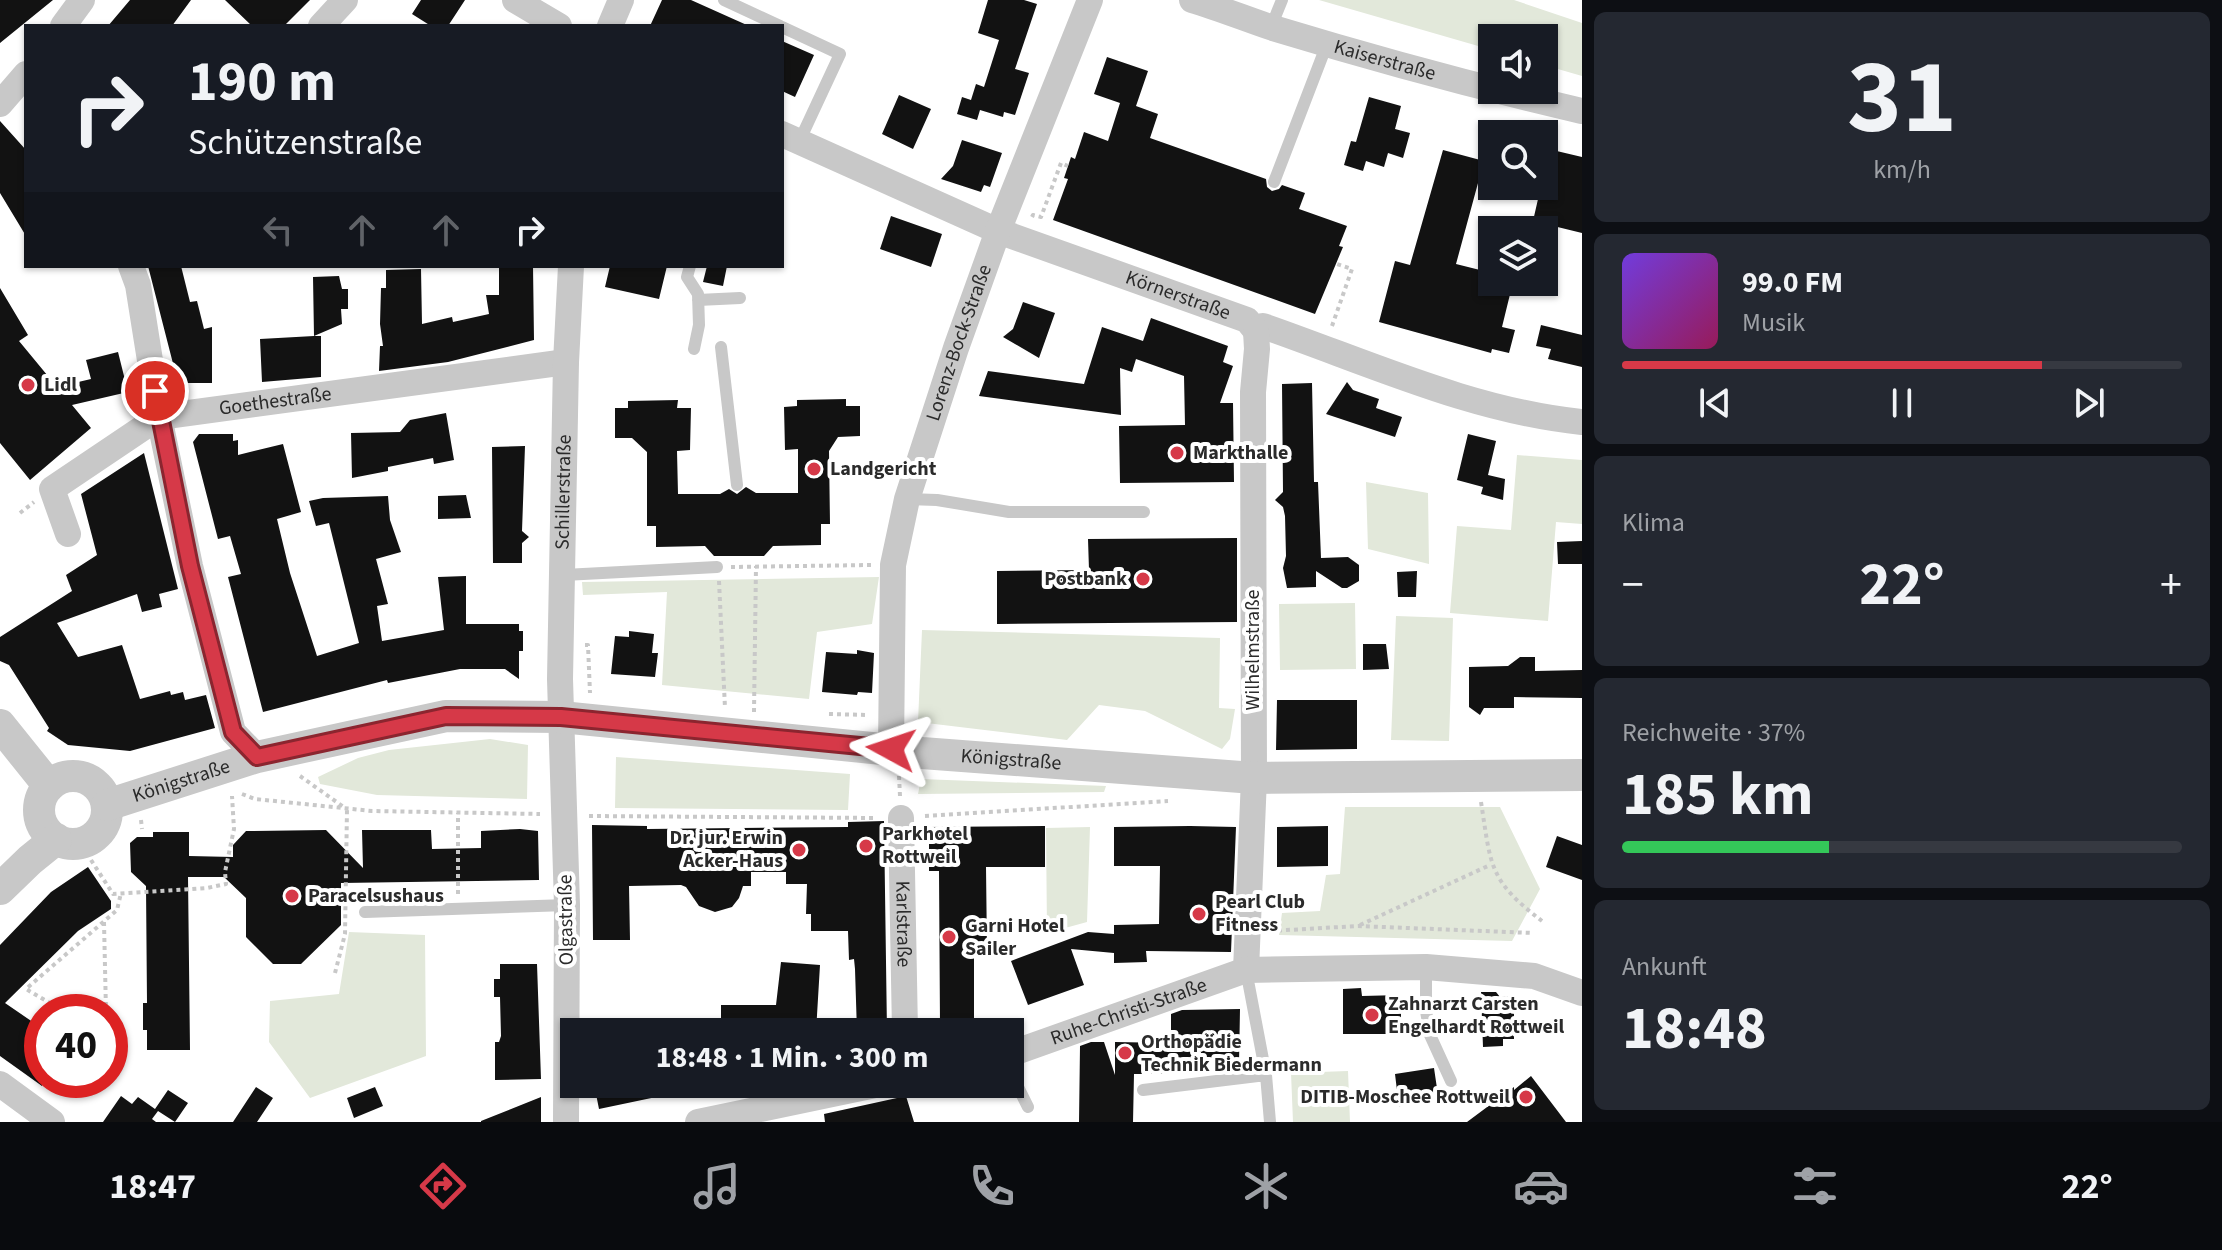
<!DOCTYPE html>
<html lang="de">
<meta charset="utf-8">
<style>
:root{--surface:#171b24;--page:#242831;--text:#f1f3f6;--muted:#9ea1a6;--line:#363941;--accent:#d63948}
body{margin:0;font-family:"Source Sans 3",sans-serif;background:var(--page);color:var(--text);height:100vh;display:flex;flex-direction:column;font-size:30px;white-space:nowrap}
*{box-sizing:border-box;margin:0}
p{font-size:26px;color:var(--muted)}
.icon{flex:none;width:44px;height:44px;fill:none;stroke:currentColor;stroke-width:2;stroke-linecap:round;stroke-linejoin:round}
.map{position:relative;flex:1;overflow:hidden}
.drawer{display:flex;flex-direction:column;gap:12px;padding:12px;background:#0d0f14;width:640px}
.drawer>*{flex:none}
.guide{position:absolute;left:24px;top:24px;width:760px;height:244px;border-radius:0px;box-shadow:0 2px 6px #0004;background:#171b24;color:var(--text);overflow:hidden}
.controls{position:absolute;left:1478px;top:24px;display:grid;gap:16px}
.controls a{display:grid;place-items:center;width:80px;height:80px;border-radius:0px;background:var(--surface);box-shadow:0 2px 6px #0004;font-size:40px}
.speed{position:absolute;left:24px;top:994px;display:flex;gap:16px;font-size:40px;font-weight:700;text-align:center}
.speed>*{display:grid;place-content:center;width:104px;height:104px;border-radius:50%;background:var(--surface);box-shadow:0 2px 6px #0004;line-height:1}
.speed .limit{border:12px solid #d22;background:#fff;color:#111}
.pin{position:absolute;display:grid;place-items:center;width:68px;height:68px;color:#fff;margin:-34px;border:4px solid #fff;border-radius:50%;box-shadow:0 2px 8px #0007}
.me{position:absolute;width:88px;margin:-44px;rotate:275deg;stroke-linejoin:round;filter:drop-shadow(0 0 6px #0008)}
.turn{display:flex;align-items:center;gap:28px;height:168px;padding:0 32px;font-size:36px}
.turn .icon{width:104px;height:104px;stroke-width:2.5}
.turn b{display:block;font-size:56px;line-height:68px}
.lanes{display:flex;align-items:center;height:76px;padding:0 32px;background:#0003;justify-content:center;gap:40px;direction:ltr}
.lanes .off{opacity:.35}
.big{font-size:60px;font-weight:700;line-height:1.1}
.drawer .tile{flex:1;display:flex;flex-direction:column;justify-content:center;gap:12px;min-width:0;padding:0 28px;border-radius:12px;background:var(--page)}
.drawer .dial{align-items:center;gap:0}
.dial b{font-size:104px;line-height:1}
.song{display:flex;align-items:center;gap:24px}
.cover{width:96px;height:96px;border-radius:12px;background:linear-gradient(135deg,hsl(260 70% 55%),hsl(330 70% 35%))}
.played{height:8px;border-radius:4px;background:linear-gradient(90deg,var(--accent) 75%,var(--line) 75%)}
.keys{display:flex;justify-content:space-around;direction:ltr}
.heat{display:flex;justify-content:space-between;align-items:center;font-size:44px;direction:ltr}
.charge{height:12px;border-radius:6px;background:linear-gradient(90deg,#34c759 37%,var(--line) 0)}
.trip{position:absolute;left:560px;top:1018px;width:464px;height:80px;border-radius:0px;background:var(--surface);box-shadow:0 2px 6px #0004;font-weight:700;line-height:80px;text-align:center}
.tabs{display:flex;height:128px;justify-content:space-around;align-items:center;background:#090b0e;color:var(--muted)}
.tabs .icon{width:56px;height:56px}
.tabs .current{color:var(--accent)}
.tabs b{font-size:36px;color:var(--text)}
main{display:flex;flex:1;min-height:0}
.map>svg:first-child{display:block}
.green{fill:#e2e8da}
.building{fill:#121212}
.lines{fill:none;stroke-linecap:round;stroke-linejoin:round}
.path{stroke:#c8c8c8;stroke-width:4;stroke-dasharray:4 4;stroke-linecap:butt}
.service{stroke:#c8c8c8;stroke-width:12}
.minor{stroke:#c8c8c8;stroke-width:26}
.tertiary{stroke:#c8c8c8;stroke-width:32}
.route-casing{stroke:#8b252f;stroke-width:20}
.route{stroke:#d63948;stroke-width:14}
.poi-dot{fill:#d63948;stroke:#fff;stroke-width:3}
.labels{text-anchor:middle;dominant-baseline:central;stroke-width:8;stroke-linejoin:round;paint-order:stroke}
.street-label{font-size:20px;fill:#2b2b2b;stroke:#fff}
.poi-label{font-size:20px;font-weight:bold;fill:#2b2b2b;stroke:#fff;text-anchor:start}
</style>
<main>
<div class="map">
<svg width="1582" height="1122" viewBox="0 0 1582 1122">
<rect width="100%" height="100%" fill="#fff"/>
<path class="green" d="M1319,0h195l68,23v53l-38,-11v-27h-52v12z
M1517,455l65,5v64l-26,-2 -8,99 -98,-8 7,-87 54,4z
M1366,482l62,11 1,71 -61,-15z
M879,577l-7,47 -55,8 -8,67 -147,-14 5,-93 -84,3 -1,-13z
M1355,603l1,66 -76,1 -1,-66z
M1396,616l57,2 -4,123 -58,-1z
M922,630l298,8 -1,70 16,1 -5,30 -8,10 -77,-38 -46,-6 -32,35 -149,-18z
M490,739l38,6 -1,54 -150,-4 -57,-11 -2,-7 40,-19 31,-8z
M616,757l234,17 -2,36 -233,-2z
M921,779l185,7 -2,6 -186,2z
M1345,807h155l40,82 -28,52 -233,-6 3,-22 38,-2 6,-36 14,-1z
M1090,827l-3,95 -40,11 -1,-105z
M349,932l76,3 1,121 -116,42 -41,-56 1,-41 69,-7z
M1348,1071l2,51h-57l-2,-49z"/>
<path class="building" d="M0,0h53l-53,43z
M130,0h61l-19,26h-64z
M225,0h85l-26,26h-32z
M421,0h44l-17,26h-17l-19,-12z
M662,0h29l58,26h-99z
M988,0h36l13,4 -22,65 14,4 -14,42 -11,-3 -1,5 -23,-7 -3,10 -20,-6 5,-17 9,3 5,-16 8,3 15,-47 -21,-7z
M782,41l32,14 -19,42 -13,-6z
M1107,57l41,14 -12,35 22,8 -8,24 116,41 1,8 5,4 7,-2 3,-4 23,8 -6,16 48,17 -8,20 4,1 -28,67 -262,-94 15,-41 -4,-1 7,-21 4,2 9,-27 24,9 12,-38 -26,-9z
M899,95l32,14 -18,40 -31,-15z
M1369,97l32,9 -6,23 15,4 -7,25 -15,-5 -4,14 -18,-6 -3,10 -19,-6 7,-24 5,1z
M0,121l26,29v86l-26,-43z
M962,140l40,13 -12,34 -6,-2 -3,7 -40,-13 12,-13z
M1544,148l38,9v76l-49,-12 8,-35h3z
M1443,150l41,11 -28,103 36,9v9h21l-11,45 13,3 -6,23 -17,-4 -1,4 -112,-31 16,-61 15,4z
M891,216l51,18 -11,33 -51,-18z
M148,266h33l9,36 7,-1 7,28 8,-2v56h-34z
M499,266h34l1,74 -86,22 -69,9 1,-25h3l-3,-22 1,-36h5v-18l35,-1 1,55 30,-7 1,5 36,-8 -3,-19h13z
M610,266h57l-8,33 -54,-12z
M707,266h20l-4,20 -20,-4z
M339,276l3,13h6v20h-7l1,15 -28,12h7v41l-59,5 -2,-43 54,-3 -1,-59z
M0,288l28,47 -9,6 38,46 34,-8 -5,-19 32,-8 10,40 -56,13 19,23 -61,52 -30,-37z
M1023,302l32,11 -16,45 -36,-21 10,-8z
M1151,318l77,28 -5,16 10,4 -13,37h13l1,79 -114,1 -1,-57 66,-1 -1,-49 -48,-17 -4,13 -12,-4 1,47 -142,-19 9,-25 96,13 18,-57 41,14z
M1541,325l41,10v32l-34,-8 3,-10 -15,-3z
M1347,382l6,8 26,9 -3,9 26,9 -7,20 -69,-23z
M1312,383l2,99h4l3,76 27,-1 11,8v16l-12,7h-5l-26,-17v16l-29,1 -4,-20 3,-12 -1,-40 -2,-9 -8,-7 8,-8 -1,-108z
M846,399v7h14v30l-22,1 -9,14 1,73h-9v21l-48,1 -9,10h-50l-9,-10 -49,1v-21h-9v-74l-15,-14h-17v-30h13v-7l50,-1 -1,8h14l-1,42 -13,1 1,43h42l9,-5 8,5 9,-7 10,6h42v-44l-13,1 -1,-43 13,-1v-6z
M446,413l8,47 -20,4 -1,-6 -45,9v4l-36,7 -1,-45 49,-1 10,-12z
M199,434h34v7l5,-1v15l45,-11 18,68 -24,7 13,54 27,83 42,-13 -30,-120 -13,3 -7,-25 14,-3 65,-2 2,24 11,32 -25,7 12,45 -11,2 5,35 62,-11 -6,-53 28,-1v48h53v7h4v20h-4v28l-14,-10h-45l-72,14 -1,-3 -124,32 -35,-135 13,-3 -11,-38 -12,3 -25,-97z
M1468,434l28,7 -8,34 17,4 -2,21 -22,-6 2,-7 -26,-7z
M525,446l-3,85 7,6 -7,6v20h-29l-1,-116z
M144,453l34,136 -19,5 3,13 -20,5 -5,-18 -80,29 21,34 44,-12 18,54 30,-8 1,4 12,-3 2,8 21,-5 9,33 -85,23 -62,-6 -21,-14 2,-3 -40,-63 -9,-4v-24l72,-46 -6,-16 31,-20 -16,-61z
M466,495l5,23 -33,1v-23z
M1237,538v84l-240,2v-53l92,-1 -1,-31z
M1582,541v23h-24l-1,-22z
M1417,571l-1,26h-18l-1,-25z
M629,631l25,3 -2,19h6l-3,24 -44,-3 4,-38 14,1z
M1363,644h23l3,25 -26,1z
M857,650l17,3 -2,40 -14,-1 -1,3 -35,-3 4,-40 31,2z
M1520,657h15v14l47,-1v28l-68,-1v11h-30l-4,7 -11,-8v-40l39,-1z
M1277,700h80v49l-81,1z
M884,821l3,211h-30l-2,-63 -1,-10 -5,1 -1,-29h-37v-17h-5l1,-30h-21v-12h-35v14h-8l-4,12 -7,9 -17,5 -16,-6 -13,-19 -5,-2 -52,1 1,54h-37l-1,-115 55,1v3l201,-2v-5z
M1045,826v41h-59l1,85h-13v72l-34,1 -1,-154h-10v-44z
M1190,826l46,1 -5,125 -85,-1 1,11 -33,1v-10l-43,-4 13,36 -56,20 -17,-44 77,-29 26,2v-9l45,-1 1,-58h-46v-39z
M1328,826v40l-51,1v-40z
M520,829l18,2 1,49 -198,3v42l-40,39h-28l-27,-27v-39l-22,-21h-36l2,173h-43v-20h-4v-27h4l-1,-117 -15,-14 -1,-29 7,-6h16v-5h36v24l44,1v-12l13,-14 80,-1 37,38 -1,-38h69l1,19 49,-1v-17z
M1557,836l25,9v35l-36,-13z
M88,867l23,34v8l-33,22 -73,72 35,24 -5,7 7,5v47l-42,-30v-111l51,-53z
M781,962l39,3 -4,67h-95v-27h55z
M500,964h37l4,115 -46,1v-38h4l2,-6 -1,-39h-6v-18h6z
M1361,988l1,8 39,-1v39h-58v-45z
M1481,992h15l4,5 14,-1v43h-11v7l-20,1z
M1240,1009l-1,55h-67v10h-38l-1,48h-54l1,-76 11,-4h13l11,33v-33l56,1v-29l11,-4z
M1434,1068l5,34 -40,5 -4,-33z
M1531,1076l35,46h-99l47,-35v3z
M594,1084h86v8l-81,17z
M256,1087l17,11 -16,24h-24z
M375,1087l8,19 -29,12 -7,-20z
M168,1090l20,13 -13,19 -17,-11 -6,8 4,3h-53l18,-26 11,8 6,-7 17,12z
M906,1096l8,26h-89l-1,-8z
M541,1097v25h-60v-1z"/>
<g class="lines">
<path class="path" d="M1032,217l1,-2 8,2 20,-54 7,3
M1332,326l20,-57 -15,-5
M20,513l14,-11
M731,567l140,-2
M719,581l6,127
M585,645h3l2,48
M754,712l2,-146
M829,714l39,1
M300,776l45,32
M899,776l1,20
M242,794l13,5 117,12 168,3
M1481,802c10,63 7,78 61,119
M589,816l287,2
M925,816l243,-15
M141,820l1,9
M91,860l22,34 94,-6 19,-4 -1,-12 9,-43 -2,-33
M458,894v-81
M104,922l2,90
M1360,925l130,-60
M1270,931l88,-5 175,7
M335,973l10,-39 2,-125
M65,1012l-39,-23 91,-79 4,-17"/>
<path class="service" d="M724,0l56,26
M782,27l58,27 -41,88
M1271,27l11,-27
M1274,182l53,-138
M690,266l-3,11 11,17 1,31 -5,24
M698,300l42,-2
M721,347l16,138
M907,499l30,1 72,12h135
M564,575l153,-8
M365,912l202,-7
M1426,967v44l4,24 21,46
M1246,970l20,105 4,47
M1010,1071l18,36
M1143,1090l123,-15"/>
<g class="minor">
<path d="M515,0l44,26"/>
<path id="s1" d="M1192,0c27,8 54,19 81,28 102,31 205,59 309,83"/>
<path d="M63,26l19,-26"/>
<path d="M321,26l24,-26"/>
<path d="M610,26l11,-26"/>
<path d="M0,104l26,-30"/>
<path id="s2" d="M782,134l216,97 249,89 9,11"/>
<path d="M131,266l7,19 21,132 31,149 43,166 24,25"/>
<path d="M1256,331l7,-5c104,36 209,85 319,96"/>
<path id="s3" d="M68,534l-16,-45 107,-72 407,-55"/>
<path id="s4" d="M891,749l2,-184 14,-66 49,-151 42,-117 92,-231"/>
<path id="s5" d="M901,818l4,214"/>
<path d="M1246,970l8,-192 -1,-386 4,-43 -1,-18"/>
<path id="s6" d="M1010,1054l236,-84 180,-3 108,9 48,17"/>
<path d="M0,1084l52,38"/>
<path id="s7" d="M566,1122l1,-217 -7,-226 6,-317 5,-96"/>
<path d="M698,1122l182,-38"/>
</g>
<g class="tertiary">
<path d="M0,725l49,61"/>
<circle cx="73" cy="810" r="34"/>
<path id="s8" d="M107,805l150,-48 189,-41 115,1 361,36 332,25 328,-3"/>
<path d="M0,889l30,-29 26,-21"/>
</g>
</g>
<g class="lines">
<defs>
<path id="route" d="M155,391l35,175 43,166 24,25 189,-41 115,1 330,32"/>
</defs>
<use href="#route" class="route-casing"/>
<use href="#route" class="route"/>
</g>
<g class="poi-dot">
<circle cx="28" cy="385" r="8"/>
<circle cx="1177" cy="453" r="8"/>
<circle cx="814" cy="469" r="8"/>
<circle cx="1143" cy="579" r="8"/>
<circle cx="866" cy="846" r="8"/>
<circle cx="799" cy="850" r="8"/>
<circle cx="292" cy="896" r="8"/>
<circle cx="1199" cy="914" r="8"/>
<circle cx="949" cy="937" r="8"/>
<circle cx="1372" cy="1015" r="8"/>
<circle cx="1125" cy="1053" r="8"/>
<circle cx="1526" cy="1097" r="8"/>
</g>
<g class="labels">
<g class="street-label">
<text stroke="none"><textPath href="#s1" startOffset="202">Kaiserstraße</textPath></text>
<text stroke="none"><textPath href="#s2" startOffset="428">Körnerstraße</textPath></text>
<text stroke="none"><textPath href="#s4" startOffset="416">Lorenz-Bock-Straße</textPath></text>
<text stroke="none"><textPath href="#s3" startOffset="294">Goethestraße</textPath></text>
<text stroke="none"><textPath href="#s7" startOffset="630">Schillerstraße</textPath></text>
<text transform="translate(1253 650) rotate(-90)">Wilhelmstraße</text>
<text stroke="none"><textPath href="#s8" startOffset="918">Königstraße</textPath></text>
<text stroke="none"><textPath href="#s8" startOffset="78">Königstraße</textPath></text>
<text transform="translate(566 920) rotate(-91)">Olgastraße</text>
<text stroke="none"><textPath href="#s5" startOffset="106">Karlstraße</textPath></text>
<text stroke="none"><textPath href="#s6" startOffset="126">Ruhe-Christi-Straße</textPath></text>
</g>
<g class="poi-label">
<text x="44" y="385">Lidl</text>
<text x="1193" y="453">Markthalle</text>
<text x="830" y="469">Landgericht</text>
<text x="1127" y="579" text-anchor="end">Postbank</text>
<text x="882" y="834">Parkhotel<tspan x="882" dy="23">Rottweil</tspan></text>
<text x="783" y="838" text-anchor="end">Dr. jur. Erwin<tspan x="783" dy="23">Acker-Haus</tspan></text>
<text x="308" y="896">Paracelsushaus</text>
<text x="1215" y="902">Pearl Club<tspan x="1215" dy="23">Fitness</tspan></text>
<text x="965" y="926">Garni Hotel<tspan x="965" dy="23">Sailer</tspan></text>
<text x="1388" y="1004">Zahnarzt Carsten<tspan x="1388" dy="23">Engelhardt Rottweil</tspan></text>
<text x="1141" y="1042">Orthopädie<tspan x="1141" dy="23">Technik Biedermann</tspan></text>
<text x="1510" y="1097" text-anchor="end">DITIB-Moschee Rottweil</text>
</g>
</g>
</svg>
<div class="controls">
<a><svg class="icon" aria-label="sound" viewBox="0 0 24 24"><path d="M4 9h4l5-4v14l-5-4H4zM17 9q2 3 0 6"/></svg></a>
<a><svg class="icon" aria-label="search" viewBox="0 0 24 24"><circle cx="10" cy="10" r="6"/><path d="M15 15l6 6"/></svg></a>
<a><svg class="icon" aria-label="layers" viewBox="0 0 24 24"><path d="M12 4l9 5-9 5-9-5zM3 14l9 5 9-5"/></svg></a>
</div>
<div class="speed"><div class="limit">40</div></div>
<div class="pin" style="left:155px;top:391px;background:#d93025"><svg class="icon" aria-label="arrive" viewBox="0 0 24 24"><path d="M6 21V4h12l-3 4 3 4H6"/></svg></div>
<svg class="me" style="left:891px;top:749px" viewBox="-20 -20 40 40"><path d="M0-17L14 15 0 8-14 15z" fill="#d63948" stroke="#fff" stroke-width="4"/></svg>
<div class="trip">18:48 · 1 Min. · 300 m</div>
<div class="guide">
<div class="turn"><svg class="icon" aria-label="right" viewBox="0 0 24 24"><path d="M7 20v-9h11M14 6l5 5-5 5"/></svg><div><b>190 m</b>Schützenstraße</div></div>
<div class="lanes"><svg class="icon off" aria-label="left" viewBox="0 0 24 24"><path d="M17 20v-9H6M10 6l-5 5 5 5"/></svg><svg class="icon off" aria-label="ahead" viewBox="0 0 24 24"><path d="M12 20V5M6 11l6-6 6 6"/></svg><svg class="icon off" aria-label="ahead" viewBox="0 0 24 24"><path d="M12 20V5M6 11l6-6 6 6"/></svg><svg class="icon" aria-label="right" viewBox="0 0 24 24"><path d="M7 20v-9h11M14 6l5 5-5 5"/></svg></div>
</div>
</div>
<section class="drawer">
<div class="tile dial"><b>31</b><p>km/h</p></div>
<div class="tile">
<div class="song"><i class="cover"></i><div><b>99.0 FM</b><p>Musik</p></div></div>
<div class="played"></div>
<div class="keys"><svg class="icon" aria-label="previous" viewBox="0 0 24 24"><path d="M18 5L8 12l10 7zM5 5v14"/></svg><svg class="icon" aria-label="pause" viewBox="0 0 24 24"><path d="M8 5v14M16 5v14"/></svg><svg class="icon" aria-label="next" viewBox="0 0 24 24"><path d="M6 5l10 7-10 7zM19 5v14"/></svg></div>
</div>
<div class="tile"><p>Klima</p>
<div class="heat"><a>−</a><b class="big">22°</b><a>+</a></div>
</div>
<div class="tile"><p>Reichweite · 37%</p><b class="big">185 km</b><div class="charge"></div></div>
<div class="tile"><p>Ankunft</p><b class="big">18:48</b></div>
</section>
</main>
<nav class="tabs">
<b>18:47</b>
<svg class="icon current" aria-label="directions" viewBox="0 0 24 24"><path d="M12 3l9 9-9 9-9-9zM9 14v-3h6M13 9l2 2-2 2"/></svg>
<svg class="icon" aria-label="music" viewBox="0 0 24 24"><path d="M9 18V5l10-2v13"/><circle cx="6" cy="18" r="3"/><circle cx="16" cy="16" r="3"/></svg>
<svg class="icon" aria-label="phone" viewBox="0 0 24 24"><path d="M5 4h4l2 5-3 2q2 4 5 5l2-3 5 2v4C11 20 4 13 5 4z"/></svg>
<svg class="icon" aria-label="climate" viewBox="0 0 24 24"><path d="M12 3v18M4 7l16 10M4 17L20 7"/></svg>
<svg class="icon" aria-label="car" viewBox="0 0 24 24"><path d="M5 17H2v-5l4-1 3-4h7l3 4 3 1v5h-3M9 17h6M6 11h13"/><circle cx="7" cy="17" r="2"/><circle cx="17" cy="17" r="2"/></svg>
<svg class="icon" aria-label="filters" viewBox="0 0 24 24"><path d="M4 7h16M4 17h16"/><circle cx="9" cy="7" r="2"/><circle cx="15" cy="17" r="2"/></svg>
<b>22°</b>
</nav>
